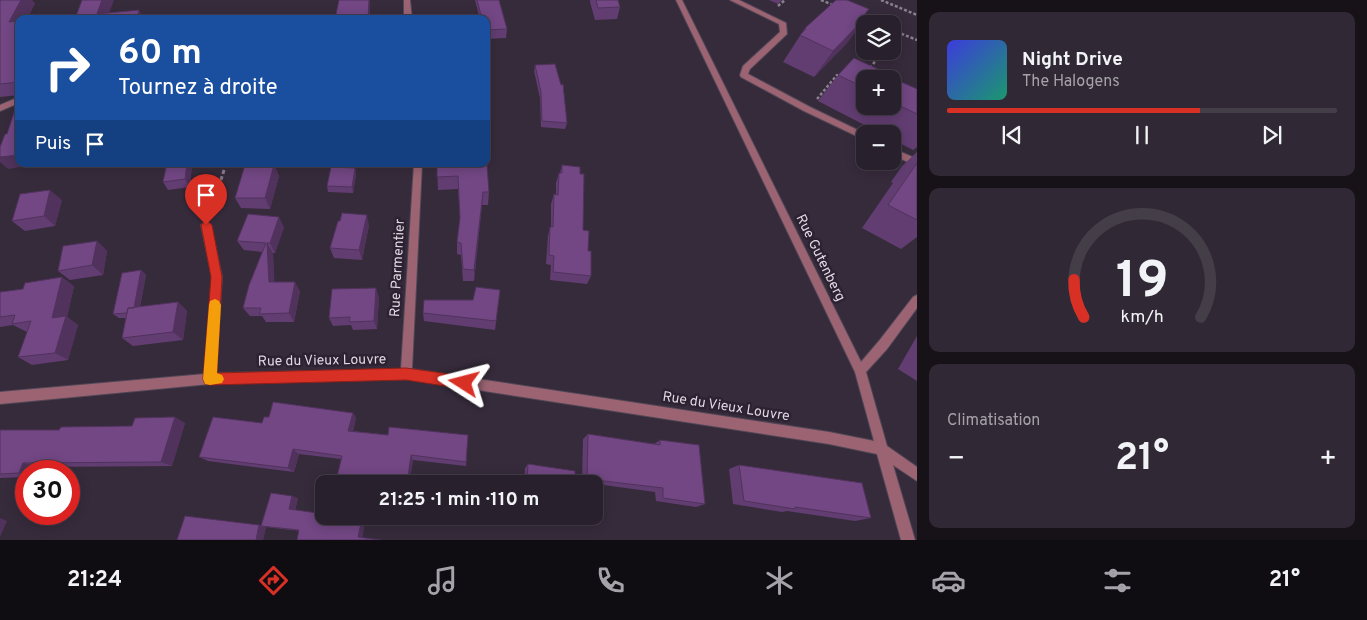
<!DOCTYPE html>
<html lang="fr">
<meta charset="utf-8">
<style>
:root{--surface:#28202c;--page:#302834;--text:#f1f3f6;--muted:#a5a3a9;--line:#443e48;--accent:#d93025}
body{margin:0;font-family:Overpass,sans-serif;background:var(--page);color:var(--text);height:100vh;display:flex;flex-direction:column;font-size:19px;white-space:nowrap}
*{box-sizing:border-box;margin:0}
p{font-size:16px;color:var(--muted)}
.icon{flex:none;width:28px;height:28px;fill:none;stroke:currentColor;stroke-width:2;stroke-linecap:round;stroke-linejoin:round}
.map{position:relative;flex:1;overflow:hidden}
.drawer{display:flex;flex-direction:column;gap:12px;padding:12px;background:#161218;width:450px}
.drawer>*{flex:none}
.top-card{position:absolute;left:15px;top:15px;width:475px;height:152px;border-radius:10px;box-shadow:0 2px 12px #0003,0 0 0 1px var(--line);background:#1a4fa0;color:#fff;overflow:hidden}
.controls{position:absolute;left:856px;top:15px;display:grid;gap:10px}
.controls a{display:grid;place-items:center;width:45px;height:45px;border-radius:10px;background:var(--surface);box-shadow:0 2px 12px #0003,0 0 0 1px var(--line);font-size:25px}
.speed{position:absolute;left:15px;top:460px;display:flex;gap:10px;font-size:25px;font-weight:700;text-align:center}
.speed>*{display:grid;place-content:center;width:65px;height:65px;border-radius:50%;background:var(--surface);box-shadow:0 2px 12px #0003,0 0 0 1px var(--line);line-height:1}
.speed .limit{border:8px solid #d22;background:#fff;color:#111}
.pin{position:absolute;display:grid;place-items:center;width:42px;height:42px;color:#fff;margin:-51px -21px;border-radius:50% 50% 50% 0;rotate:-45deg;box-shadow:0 0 5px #0007}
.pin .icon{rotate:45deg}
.me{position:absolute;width:55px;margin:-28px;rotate:279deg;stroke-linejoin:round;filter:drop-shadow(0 0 4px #0008)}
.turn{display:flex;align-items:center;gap:18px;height:105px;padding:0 20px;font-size:22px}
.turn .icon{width:65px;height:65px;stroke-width:2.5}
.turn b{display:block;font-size:35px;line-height:42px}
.then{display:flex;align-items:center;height:48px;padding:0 20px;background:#0003;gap:10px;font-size:19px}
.big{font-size:38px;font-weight:700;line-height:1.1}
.drawer .widget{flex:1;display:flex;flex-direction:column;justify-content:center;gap:8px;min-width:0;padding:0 18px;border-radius:10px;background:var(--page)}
.drawer .dial{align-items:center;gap:0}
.dial svg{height:130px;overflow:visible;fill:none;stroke:var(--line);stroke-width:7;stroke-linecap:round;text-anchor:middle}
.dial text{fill:var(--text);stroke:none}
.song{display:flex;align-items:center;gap:15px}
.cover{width:60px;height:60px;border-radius:8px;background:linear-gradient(135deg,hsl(240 70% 55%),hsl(160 70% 35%))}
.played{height:5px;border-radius:2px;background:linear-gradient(90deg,var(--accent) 65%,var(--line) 65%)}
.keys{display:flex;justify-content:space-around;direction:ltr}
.heat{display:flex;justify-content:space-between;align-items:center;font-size:28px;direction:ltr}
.trip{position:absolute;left:315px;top:475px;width:288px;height:50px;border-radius:10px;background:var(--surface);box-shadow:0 2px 12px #0003,0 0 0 1px var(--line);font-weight:700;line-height:50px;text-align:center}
.menu{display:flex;height:80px;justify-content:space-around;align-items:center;background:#100d12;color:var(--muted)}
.menu .icon{width:35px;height:35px}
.menu .active{color:var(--accent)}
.menu b{font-size:22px;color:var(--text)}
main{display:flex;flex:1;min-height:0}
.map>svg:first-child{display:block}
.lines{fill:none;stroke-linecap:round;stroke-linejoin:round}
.service-casing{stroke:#514756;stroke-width:2}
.minor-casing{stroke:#514756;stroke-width:2}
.path-far1{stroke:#8a818e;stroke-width:2.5;stroke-dasharray:3 2;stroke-linecap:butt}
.path{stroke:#8a818e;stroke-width:3;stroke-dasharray:4 2.5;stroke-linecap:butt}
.service{fill:#9c6473;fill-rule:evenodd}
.minor{fill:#9c6473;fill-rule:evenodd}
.wall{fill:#623d72;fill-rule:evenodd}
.shaded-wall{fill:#50325c}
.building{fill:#724784;stroke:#50325c}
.route{fill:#d93025;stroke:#8d1f18}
.slow{fill:#f59e0b}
.labels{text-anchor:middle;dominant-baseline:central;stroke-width:5;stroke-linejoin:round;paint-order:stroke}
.street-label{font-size:14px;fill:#dfd8e2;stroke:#2c2231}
</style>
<main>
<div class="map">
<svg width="917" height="540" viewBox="0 0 917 540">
<rect width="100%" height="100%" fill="#362b3b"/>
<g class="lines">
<defs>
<path id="service" d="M730,0h9l47,23 1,11 -37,35 -2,5 62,33 56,27 -1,6 -61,-29 -63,-34 -1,-2 3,-9 37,-34 -1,-8z
M19,97v6l-19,8v-6z
M892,148l25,11v7l-25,-11z"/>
<path id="minor" d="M404,0h6l2,19h-8z
M676,0h6l179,362 18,-21 34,-44 4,-2v13l-30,41 -21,23 21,74 30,21v14l-24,-16 22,75h-14l-24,-86 -48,-10 -423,-65 -196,5 -210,20v-12l205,-18 7,-97 -11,-52 5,-4 5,4 11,52 -6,96 185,-4 13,-205h8l-10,205 417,63 45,9 -19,-69z"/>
</defs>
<use href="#service" class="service-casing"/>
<use href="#minor" class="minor-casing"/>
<path class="path-far1" d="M821,0l12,5
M881,0l36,15
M778,6l7,-6
M862,17l16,7
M892,30l25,10
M892,39l6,-7
M870,68l13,-17
M817,99l20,-24 2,1"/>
<path class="path" d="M211,211l15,-47"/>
<use href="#service" class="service"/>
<use href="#minor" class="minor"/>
</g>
<path class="wall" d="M0,0l35,3 -8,16h-8v76l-19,2z
M475,0h24l8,29 -1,9 -20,1v-20h-6z
M590,0h28l2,7 -3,12 -22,1 -5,-18z
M769,0h13l-4,4z
M864,15l3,1 -20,27 -33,34 -31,-15 22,-34z
M535,65l32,58 -2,6 -24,-2 -1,-29 -6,-27z
M879,72l38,17v58l-4,3 -21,-11v-5h-10l-64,-33 20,-26zM865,79h27v27h-27z
M917,152v85l-16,12 -39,-21 31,-45 -2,-1 11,-16z
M161,164h31l-2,23 -22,3 -5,-8 3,-18z
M437,164l52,28 -1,13h-6l-8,76h-11l-2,-26 -4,-1v-12l3,-21 -2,-32 -20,1z
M274,165l5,11 -9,33 -29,-1 -6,-10z
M562,165l21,65 5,21 3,25 -4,8 -37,-4 1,-15 -5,-1 2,-28 2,-9h1v-23l3,-10 2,1v-12l3,-10h1z
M355,168l1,6 -3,19 -25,-1 -1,-6z
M62,200l-7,26 -30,5 -13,-10z
M340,221l29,4 -7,35 -28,-2 -4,-10z
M284,227l-9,26h-2l1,29 26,9 -6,31h-28l-4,-6h-12l-7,-8 19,-56 -18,-2 -7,-9z
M97,241l10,10 -4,24 -33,5 -12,-9z
M141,270l5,5 -6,32 38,-5 9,9 -4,29 -50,6 -11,-8 4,-20h-7l-6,-4z
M74,286l-7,31 11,8 -10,35 -36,5 -14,-8 9,-25 -14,-7 -13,2v-35z
M500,290l-5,40 -71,-9 -1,-8 50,-13z
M379,297l-2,32 -24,1 -2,-5 -18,1 -4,-8z
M917,336v45l-19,-12z
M353,413l3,5 -3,13 35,4h80l-2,31 -53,-6 -4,24h-44l-24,-4 -4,-3 4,-18 -42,-5 -5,18 -86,-11 -9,-4 63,-34 7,-6z
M185,423l-13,43 -133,1 -2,4h-11v6l-26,1v-48h59z
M588,434l66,10 6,-4 45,64 -9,3 -40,-6 -1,-9 -73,-10 1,-43z
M528,464l47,20h-51l1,-16z
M739,465l132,53 -16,3 -68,-10 -5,1 -49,-8 -4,-35z
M298,498l-3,12 67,9 3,2 -3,17 -96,-11 -3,13h-86l84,-15z
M556,516h17l-3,2z"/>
<path class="shaded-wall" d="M21,0h11l3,3 -8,16h-8v15l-10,-12z
M102,0h12l-7,19 -10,-5z
M369,0h1v19h-2z
M869,9l-13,18 11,-11 -20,27 -33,34 19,-26z
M139,10l5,9h-7z
M19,155v9h20l-31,5 -8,-7v-5z
M187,164h5l-2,23 -5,-8z
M274,165l5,11 -9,33 -5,-11z
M355,168l1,6 -3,19 -1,-6z
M50,190l12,10 -7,26 -11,-10z
M483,192l-1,13 -8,76v-11z
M367,215l2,10 -7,35 -3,-10z
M279,217l5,10 -9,26 -5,-10z
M97,241l10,10 -4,24 -11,-10z
M267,243l6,10 2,38 -6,-9z
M141,270l5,5 -8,41 -5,-4z
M62,277l12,9 -7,31 11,8 -10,35 -13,-7 -3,-35z
M295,282l5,9 -6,31 -5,-9z
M376,288l3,9 -2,32 -3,-8z
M178,302l9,9 -4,29 -10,-8z
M353,413l3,5 -4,18 -4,-5z
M175,417l10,6 -13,43 -11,-4z
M293,449l6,5 -5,18 -6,-4z
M411,455l2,5 -4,24h-2z
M23,463l16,4 -2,4h-11v4l-7,-2z
M292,496l6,2 -3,14 -6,-3z
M0,518l7,3 -7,16z
M362,519l3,2 -3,18 -4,-2z
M259,525l7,2 -3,13h-7z"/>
<path class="building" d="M0,0h21l-12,22 10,-1v61l-19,2z
M82,0h20l-5,14 42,-4 -2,9h-96l35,-3z
M339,0h30l-1,19h-33z
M477,0h22l8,29 -21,1v-11h-4z
M596,0h22l2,7 -22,1z
M836,0h11l22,9 -5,6 3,1 -34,35 -33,-16 6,-6 -1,-1z
M854,58l26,12 -1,2 38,17v25l-25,-12v-23h-27v9l-27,-13z
M555,64l6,21 2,-1 4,39 -25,-2 -1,-29 -6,-27z
M19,97v58l-19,2v-10l5,-13h2z
M486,152l3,40h-6l-9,78 -11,-1 -2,-26 -4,-1 3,-24 -2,-42 -21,1v-13h49z
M917,163v57l-29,-15z
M167,164h20l-2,15 -22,3z
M245,165h29l-9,33h-30z
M562,165l18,2v7h4l-1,56 6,1 -1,20h3v25l-38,-4 1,-16 -5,-1 1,-28h3l1,-33 4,1 1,-22h3z
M331,167l24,1 -3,19 -25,-1z
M50,190l-6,26 -32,5 8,-27z
M342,213l25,2 -8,35 -29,-2 8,-27h2z
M248,214l31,3 -9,26h-3l2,39h26l-6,31 -30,1 2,-6h-18l6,-23 17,-42 -29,-2z
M97,241l-5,24 -34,6 5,-25z
M141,270l-7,38h-6l-1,5 -14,1 9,-41z
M62,277l-10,41 14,-2 -11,37 -37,4 13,-36 -19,3 3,-9 -15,2v-25l23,-3 2,-6z
M476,287l24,3 -4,31 -73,-8 1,-13h49z
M376,288l-2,33 -25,1 1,-5 -21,1 3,-29z
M178,302l-5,30 -51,6 6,-30z
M273,402l80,11 -5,18 40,4 1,-8 79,8 -2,27 -55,-7 -4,29h-19l-51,-7 5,-21 -49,-7 -5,19 -89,-11 14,-40 49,6 2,-6h5z
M175,417l-14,45 -138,1 -4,10 -19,1v-44h59l2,-3 71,-1 3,-8z
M588,434l72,11v-5l39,5 6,59 -42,-6v-10l-76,-9z
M528,464l47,7v13h-48z
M739,465l123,18 9,35 -76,-11v2l-51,-8z
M271,493l21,3 -3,13 35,5v2h15l23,3 -4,18 22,3h-83l2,-10 -38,-4z
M185,516l74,9 -3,15h-79z"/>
<path class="route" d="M206,220l6,5 10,52 -5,96 189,-5 58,8 4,2 2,5 -2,4 -4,2 -58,-9 -196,5 -5,-1 -2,-5 8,-102 -10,-52z"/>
<path class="slow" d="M215,299l4,2 2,4 -4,68 5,2 2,4 -2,4 -12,2 -5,-1 -2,-5 6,-74 1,-4z"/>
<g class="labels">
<g class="street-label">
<text transform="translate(820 258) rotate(64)">Rue Gutenberg</text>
<text transform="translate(398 268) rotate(-87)">Rue Parmentier</text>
<text transform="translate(322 361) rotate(-1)">Rue du Vieux Louvre</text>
<text transform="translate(726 407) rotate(9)">Rue du Vieux Louvre</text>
</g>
</g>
</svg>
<div class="controls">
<a><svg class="icon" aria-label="layers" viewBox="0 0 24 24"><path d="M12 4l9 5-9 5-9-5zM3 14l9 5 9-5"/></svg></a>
<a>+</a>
<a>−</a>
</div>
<div class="speed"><div class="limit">30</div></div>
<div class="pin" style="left:206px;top:225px;background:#d93025"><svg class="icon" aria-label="arrive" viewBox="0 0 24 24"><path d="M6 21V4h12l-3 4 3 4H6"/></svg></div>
<svg class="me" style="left:464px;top:383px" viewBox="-20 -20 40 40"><path d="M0-17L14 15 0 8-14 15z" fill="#d93025" stroke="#fff" stroke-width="4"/></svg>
<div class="trip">21:25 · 1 min · 110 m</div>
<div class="top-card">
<div class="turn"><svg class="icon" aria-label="right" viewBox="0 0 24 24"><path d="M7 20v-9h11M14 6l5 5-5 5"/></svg><div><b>60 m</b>Tournez à droite</div></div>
<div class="then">Puis<svg class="icon" aria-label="arrive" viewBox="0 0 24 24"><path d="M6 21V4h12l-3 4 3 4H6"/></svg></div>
</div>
</div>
<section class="drawer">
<div class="widget">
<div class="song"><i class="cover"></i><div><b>Night Drive</b><p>The Halogens</p></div></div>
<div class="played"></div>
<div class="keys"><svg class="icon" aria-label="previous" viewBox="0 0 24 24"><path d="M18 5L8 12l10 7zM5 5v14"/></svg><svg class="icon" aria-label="pause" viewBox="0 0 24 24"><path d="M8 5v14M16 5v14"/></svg><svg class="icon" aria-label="next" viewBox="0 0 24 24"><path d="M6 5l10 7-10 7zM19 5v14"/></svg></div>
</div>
<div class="widget dial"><svg viewBox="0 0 100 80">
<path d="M14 69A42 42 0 1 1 86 69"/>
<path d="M14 69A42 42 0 0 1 8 46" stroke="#d93025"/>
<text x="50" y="56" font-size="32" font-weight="700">19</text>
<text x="50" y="72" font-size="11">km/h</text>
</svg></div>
<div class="widget"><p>Climatisation</p>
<div class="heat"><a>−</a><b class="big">21°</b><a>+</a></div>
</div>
</section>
</main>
<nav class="menu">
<b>21:24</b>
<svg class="icon active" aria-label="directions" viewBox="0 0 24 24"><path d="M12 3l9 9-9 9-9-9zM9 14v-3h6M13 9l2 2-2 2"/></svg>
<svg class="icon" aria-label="music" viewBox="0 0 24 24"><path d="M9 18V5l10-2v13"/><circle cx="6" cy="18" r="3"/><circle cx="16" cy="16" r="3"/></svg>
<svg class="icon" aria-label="phone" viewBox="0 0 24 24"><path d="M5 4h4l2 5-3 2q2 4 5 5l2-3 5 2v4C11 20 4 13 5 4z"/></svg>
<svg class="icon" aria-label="climate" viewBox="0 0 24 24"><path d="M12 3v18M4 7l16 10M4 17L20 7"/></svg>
<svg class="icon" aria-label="car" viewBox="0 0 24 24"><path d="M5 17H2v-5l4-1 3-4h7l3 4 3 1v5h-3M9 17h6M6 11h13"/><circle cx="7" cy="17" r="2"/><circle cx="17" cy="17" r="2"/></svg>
<svg class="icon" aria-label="filters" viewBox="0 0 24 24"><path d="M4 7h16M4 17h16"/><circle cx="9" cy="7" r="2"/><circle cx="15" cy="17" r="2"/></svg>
<b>21°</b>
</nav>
